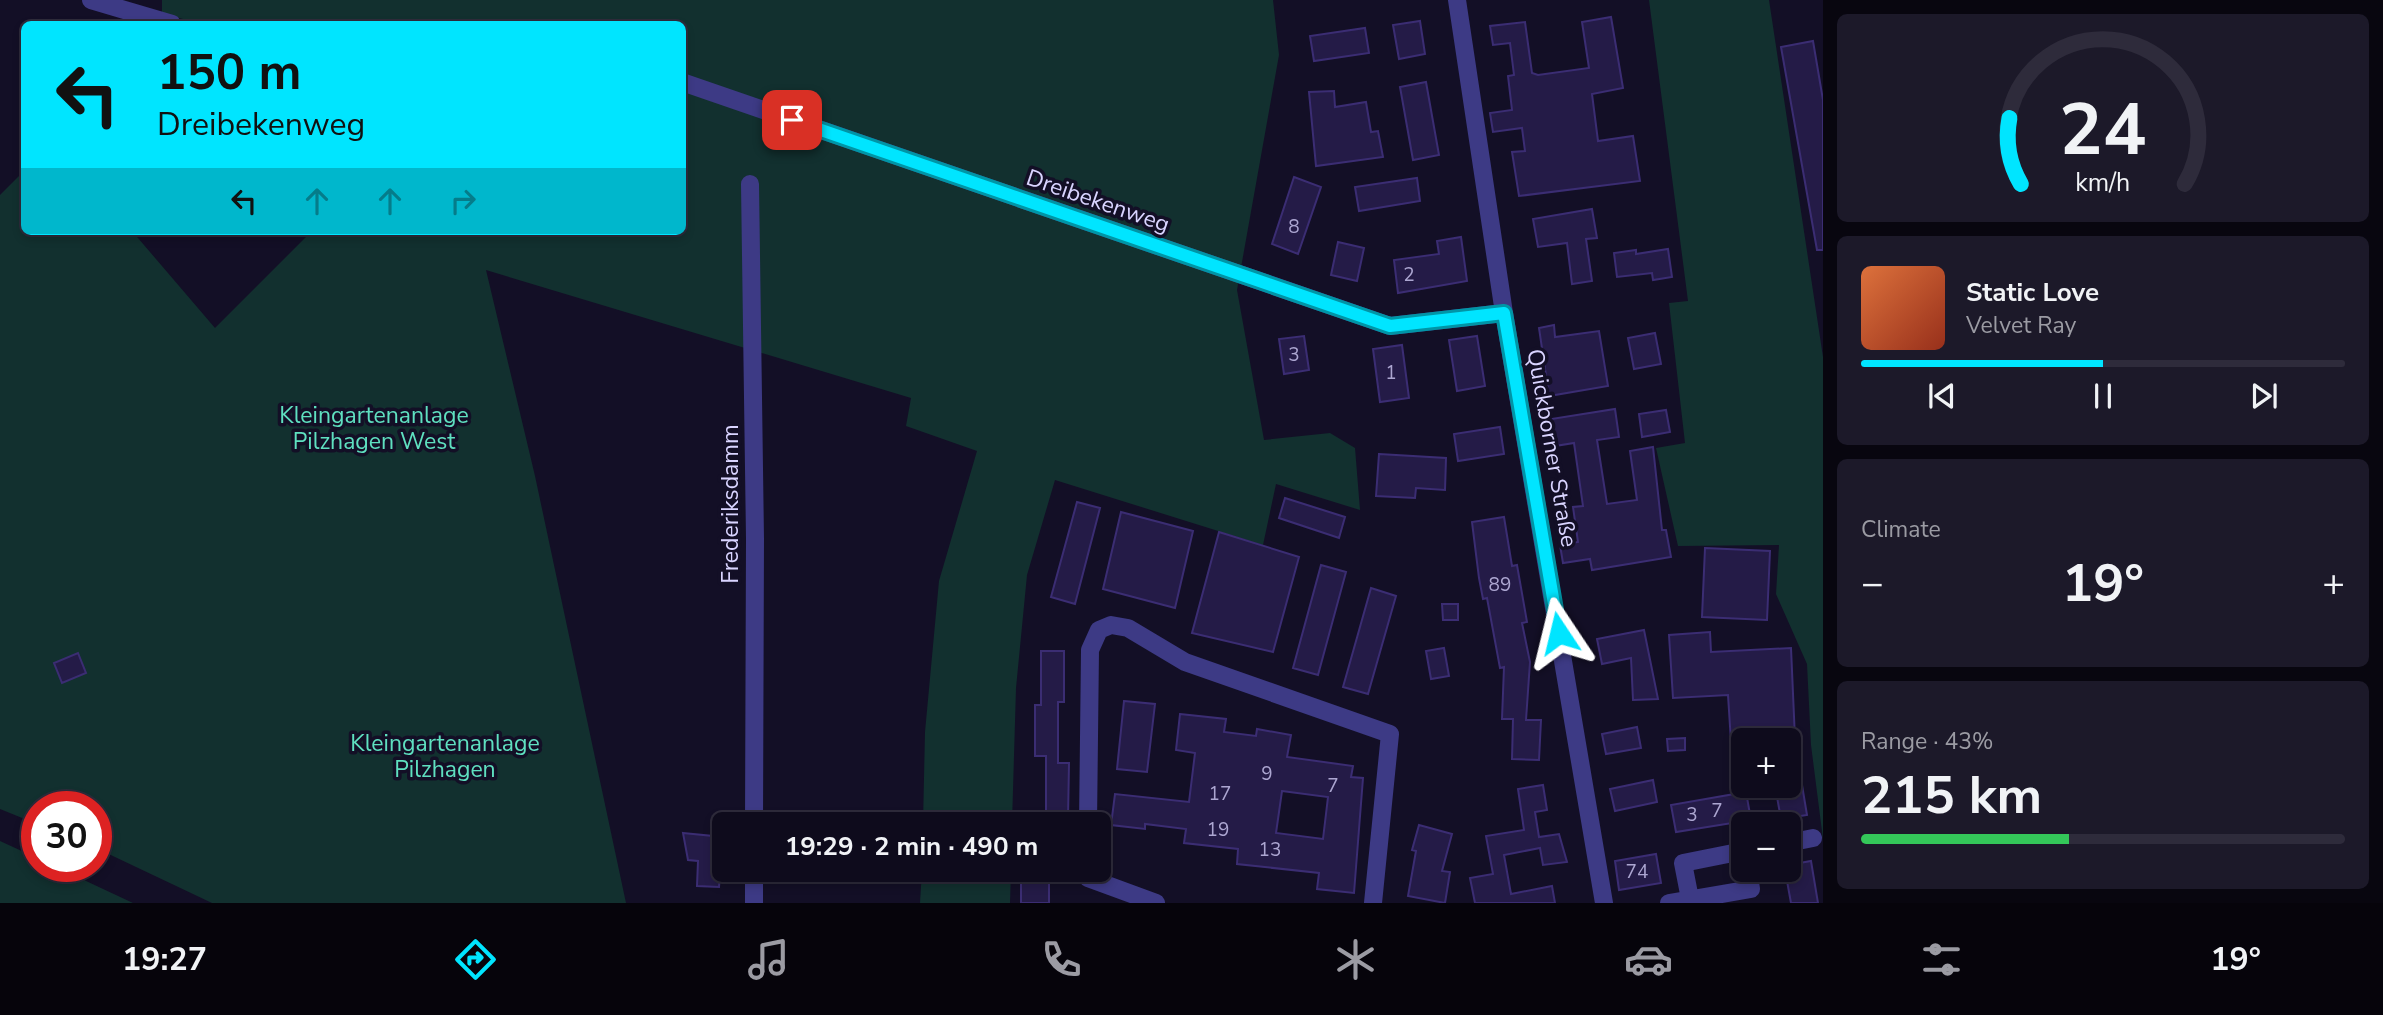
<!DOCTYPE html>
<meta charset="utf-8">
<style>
:root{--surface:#0e0b1c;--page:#1c1929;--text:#f1f3f6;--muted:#9b9ba3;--line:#2e2b3b;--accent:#00e5ff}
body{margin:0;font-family:"Nunito Sans",sans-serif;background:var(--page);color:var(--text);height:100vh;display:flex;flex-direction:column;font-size:26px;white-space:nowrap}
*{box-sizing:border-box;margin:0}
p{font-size:23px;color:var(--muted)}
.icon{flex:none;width:38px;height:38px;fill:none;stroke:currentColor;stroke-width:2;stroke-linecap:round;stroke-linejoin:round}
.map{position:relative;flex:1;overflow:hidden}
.sheet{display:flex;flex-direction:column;gap:14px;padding:14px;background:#08060f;width:560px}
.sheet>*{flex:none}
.guide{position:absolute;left:21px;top:21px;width:665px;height:214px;border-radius:10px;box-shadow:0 4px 10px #0003,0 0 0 2px var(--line);background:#00e5ff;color:#111;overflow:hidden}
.tools{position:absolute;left:1731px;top:728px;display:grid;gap:14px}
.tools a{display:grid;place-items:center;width:70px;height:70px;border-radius:10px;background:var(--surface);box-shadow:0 4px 10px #0003,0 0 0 2px var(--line);font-size:35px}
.speed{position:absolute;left:21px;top:791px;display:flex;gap:14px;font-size:35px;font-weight:700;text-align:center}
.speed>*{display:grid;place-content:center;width:91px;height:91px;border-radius:50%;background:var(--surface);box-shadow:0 4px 10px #0003,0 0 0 2px var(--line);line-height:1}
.speed .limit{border:10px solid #d22;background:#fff;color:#111}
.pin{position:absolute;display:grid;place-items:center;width:60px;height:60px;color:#fff;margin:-30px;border-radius:14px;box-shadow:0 4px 10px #0006}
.me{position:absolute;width:77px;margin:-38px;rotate:350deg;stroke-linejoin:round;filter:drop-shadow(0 0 5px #0008)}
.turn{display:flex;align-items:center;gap:24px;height:147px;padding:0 21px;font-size:32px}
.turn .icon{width:91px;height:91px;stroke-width:2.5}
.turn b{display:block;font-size:49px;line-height:60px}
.lanes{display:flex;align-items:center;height:66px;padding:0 21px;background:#0003;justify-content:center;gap:35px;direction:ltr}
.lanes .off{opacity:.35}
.big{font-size:52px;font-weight:700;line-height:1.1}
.sheet .widget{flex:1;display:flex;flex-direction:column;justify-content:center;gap:10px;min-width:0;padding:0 24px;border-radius:10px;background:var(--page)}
.sheet .dial{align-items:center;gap:0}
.dial svg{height:182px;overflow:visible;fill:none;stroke:var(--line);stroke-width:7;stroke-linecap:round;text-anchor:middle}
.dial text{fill:var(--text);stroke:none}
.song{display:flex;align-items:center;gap:21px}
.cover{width:84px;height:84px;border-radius:10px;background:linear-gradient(135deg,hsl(20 70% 55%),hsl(10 70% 35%))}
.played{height:7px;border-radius:4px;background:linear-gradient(90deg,var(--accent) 50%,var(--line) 50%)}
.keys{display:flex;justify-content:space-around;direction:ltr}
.heat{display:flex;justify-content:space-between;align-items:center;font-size:38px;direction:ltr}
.charge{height:10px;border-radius:5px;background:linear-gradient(90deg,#34c759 43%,var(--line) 0)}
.trip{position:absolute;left:712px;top:812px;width:399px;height:70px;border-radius:10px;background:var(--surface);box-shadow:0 4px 10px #0003,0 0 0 2px var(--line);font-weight:700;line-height:70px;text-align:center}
.tab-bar{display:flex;height:112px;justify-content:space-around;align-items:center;background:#06040b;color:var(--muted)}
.tab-bar .icon{width:49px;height:49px}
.tab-bar .selected{color:var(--accent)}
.tab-bar b{font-size:32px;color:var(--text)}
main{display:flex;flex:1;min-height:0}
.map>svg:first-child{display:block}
.green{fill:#12302f}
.building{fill:#241b47;stroke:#3b2d73;stroke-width:2;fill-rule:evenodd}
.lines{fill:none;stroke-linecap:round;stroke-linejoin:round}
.minor{stroke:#3d3a85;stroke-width:18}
.route-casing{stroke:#0095a6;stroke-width:18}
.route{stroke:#00e5ff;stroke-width:12}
.labels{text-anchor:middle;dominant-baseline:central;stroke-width:7;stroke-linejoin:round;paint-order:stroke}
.number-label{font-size:19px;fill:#aca6d1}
.street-label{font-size:23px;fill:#d9d4ff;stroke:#130f26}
.park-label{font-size:23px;fill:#5fe0c0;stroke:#130f26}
</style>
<main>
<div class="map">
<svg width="1823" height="903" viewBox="0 0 1823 903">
<rect width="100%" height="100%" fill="#130f26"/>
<path class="green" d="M162,0h1111l6,55 -42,235 27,150 66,-7 25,15 5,62 -84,-26 -13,61 -208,-65 -28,95 -11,113 -4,136h-89l2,-92 14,-151 38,-130 -71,-25 5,-28 -425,-128 49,206 91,427h-414l-116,-55v-41h-59v17l-37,-15v-614l24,-24v60h108l83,97 97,-97h370v-207h-478l-42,-10z
M1649,0h120l54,357v482l-12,-94 -4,-81 -31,-70 3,-49 -101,1 -22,-98 29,-5 -16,-140 19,-2z
M0,841l37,17v8h17l79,37h-133z
M922,870h89l-1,33h-90z"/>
<path class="building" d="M1611,17l12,71 -31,6 6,47 35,-5 7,45 -121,15 -7,-44 13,-1 -3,-23 -29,4 -3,-19 22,-3 -4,-34 6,-1 -4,-32 -17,2 -3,-19 35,-4 7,51 6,2 51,-7 -7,-46z
M1420,21l5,33 -26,5 -6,-34z
M1365,28l4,25 -55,8 -4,-25z
M1813,41l10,59v150h-6l-36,-203z
M1426,82l13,73 -26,5 -13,-73z
M1334,91l1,16 31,-5 5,30 7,-1 5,26 -67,9 -7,-74z
M1294,177l27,10 -23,67 -26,-10z
M1417,178l3,23 -61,10 -4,-24z
M1592,209l5,29 -11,1 6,42 -20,3 -5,-41 -29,4 -5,-28z
M1461,237l6,44 -69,12 -4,-33 45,-6 -2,-13z
M1338,242l26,6 -7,33 -26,-6z
M1668,249l4,28 -19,3 -1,-7 -35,4 -3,-24 22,-3v4z
M1554,325l1,12 44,-6 9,55 -59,10 -10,-68z
M1655,333l6,31 -27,5 -6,-31z
M1304,336l5,34 -25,4 -5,-35z
M1477,336l8,50 -28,5 -8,-51z
M1402,345l7,53 -29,4 -7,-53z
M1615,409l4,28 -22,3 10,64 30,-4 -7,-49 23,-4 9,83h4l5,27 -79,13 -2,-11 -27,4 -3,-18 18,-3 -5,-35 10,-1 -9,-63 -25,4 -4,-27z
M1666,410l4,22 -28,5 -3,-23z
M1500,427l4,27 -46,7 -4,-27z
M1379,454l67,4 -1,32 -29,-2 -1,10 -39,-2z
M1285,498l60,19 -6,21 -60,-20z
M1077,502l23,6 -25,96 -24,-7z
M1121,512l72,19 -18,77 -72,-19z
M1504,517l8,49 5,-1 10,57 -5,1 8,39 -4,58h15l-2,40 -27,-1 1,-40h-11l2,-52 -4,1 -13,-70 -4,1 -4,-21 -7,-56z
M1219,532l80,25 -26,95 -81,-19z
M1705,548l65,3 -3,69 -65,-3z
M1321,565l25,7 -28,103 -25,-7z
M1371,588l25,8 -28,98 -25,-7z
M1442,604h16v16h-15z
M1644,630l14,69 -25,1 -2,-42 -29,6 -5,-25z
M1710,632l1,20 80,-4 4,91 -64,3 -3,-47 -55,3 -4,-63z
M1444,648l5,28 -18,3 -5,-28z
M1041,651h23v51h-6v61h11l-1,56 -22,-1v-62h-11v-51h6z
M78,653l8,20 -24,10 -8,-20z
M1124,701l31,3 -8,68 -30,-3z
M1180,714l46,5 -2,13 32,4 1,-7 34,6 -4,22 66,9 -2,11 12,1 -9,115 -37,-4 2,-16 -82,-9 1,-15 -54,-6 2,-14 -41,-5v5l-34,-4 4,-31 74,8 6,-49 -19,-3zM1282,791l46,6 -5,42 -47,-6z
M1637,727l4,21 -35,6 -4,-20z
M1685,738v12l-17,1 -1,-12z
M1795,743l12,72 -26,4 -6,-33h13v-42z
M1653,780l4,22 -42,9 -5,-22z
M1543,785l4,25 -12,2 4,25 20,-3 8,28 -24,3 -3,-17 -36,7 7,39 41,-8 3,17h-80l-5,-25 23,-4 -7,-38 38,-6 -6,-41z
M1746,792l5,28 -75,12 -5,-27z
M1419,825l33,9 -10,37 8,1 -5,31 -37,-7 8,-45 -4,-1z
M683,833l40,4 -4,50 -22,-1 1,-25 -10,-1z
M1656,854l5,29 -42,7 -4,-29z
M1811,861l7,42h-27l-6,-33h3v-5z
M1021,870h28v33h-28z"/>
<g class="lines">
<path class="minor" d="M91,0l81,24
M1457,0l47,313 100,590
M682,82l708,244 114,-13
M750,184l5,355 -1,285
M1088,824l2,-174 9,-20 12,-5 17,3 57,34 205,72 -17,169
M1788,843l25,-5
M1088,870v8l68,25
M1690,899l-7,-36 60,-12
M754,903v-33
M1669,903l82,-14 -3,-19"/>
</g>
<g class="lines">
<defs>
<path id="route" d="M792,120l598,206 114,-13 55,320"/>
</defs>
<use href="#route" class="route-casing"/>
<use href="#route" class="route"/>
</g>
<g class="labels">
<g class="number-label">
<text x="1294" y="227">8</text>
<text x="1409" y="275">2</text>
<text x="1294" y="355">3</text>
<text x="1391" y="373">1</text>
<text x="1500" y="585">89</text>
<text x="1267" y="774">9</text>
<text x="1333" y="786">7</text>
<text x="1220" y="794">17</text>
<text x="1717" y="811">7</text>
<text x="1692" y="815">3</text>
<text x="1218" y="830">19</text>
<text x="1270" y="850">13</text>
<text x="1637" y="872">74</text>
</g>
<g class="street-label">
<text transform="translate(1098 201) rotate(19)">Dreibekenweg</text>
<text transform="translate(1552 448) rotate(80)">Quickborner Straße</text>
<text transform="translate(730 504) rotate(-90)">Frederiksdamm</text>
</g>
<g class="park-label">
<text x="374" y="415">Kleingartenanlage<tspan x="374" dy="26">Pilzhagen West</tspan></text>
<text x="445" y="743">Kleingartenanlage<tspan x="445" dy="26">Pilzhagen</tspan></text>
</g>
</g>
</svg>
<div class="tools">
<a>+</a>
<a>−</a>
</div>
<div class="speed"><div class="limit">30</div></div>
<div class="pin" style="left:792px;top:120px;background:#d93025"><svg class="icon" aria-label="arrive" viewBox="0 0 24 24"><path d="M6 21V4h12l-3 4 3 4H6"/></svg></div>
<svg class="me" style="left:1559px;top:633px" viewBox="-20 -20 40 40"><path d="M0-17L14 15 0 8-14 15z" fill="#00e5ff" stroke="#fff" stroke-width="4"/></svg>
<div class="trip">19:29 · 2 min · 490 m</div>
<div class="guide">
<div class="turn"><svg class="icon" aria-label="left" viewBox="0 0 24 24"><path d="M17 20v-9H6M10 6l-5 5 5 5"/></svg><div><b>150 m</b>Dreibekenweg</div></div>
<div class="lanes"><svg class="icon" aria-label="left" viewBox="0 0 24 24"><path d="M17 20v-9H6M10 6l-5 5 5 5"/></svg><svg class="icon off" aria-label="ahead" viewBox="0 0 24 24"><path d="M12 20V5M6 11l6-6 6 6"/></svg><svg class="icon off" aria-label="ahead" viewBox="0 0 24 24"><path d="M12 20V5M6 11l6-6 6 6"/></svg><svg class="icon off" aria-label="right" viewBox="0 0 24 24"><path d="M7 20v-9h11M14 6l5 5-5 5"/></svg></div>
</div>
</div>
<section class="sheet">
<div class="widget dial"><svg viewBox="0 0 100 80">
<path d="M14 69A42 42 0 1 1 86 69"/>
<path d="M14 69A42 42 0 0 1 9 40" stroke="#00e5ff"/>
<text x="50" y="56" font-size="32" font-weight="700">24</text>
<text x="50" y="72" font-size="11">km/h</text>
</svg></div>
<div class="widget">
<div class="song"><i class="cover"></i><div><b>Static Love</b><p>Velvet Ray</p></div></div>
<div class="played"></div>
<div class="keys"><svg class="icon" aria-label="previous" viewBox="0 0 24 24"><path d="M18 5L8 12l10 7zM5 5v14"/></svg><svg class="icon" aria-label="pause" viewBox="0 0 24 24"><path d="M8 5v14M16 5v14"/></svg><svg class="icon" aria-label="next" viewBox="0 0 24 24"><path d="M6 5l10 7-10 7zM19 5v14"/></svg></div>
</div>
<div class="widget"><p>Climate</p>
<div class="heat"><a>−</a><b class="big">19°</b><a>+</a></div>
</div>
<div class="widget"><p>Range · 43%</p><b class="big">215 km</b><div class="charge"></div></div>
</section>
</main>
<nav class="tab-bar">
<b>19:27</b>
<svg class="icon selected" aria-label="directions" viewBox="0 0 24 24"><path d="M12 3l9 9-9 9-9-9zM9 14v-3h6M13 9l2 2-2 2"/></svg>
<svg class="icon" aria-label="music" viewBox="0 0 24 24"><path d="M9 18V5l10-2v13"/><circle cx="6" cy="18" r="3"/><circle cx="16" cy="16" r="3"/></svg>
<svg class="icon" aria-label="phone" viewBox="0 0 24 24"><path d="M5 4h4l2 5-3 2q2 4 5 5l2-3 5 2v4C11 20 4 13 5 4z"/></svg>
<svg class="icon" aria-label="climate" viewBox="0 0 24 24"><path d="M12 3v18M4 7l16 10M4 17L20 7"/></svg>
<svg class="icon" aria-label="car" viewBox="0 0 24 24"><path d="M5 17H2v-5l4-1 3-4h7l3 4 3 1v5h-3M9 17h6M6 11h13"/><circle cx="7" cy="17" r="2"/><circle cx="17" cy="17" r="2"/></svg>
<svg class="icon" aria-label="filters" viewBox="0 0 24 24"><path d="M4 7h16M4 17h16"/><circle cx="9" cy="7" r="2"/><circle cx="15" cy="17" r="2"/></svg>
<b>19°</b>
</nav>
